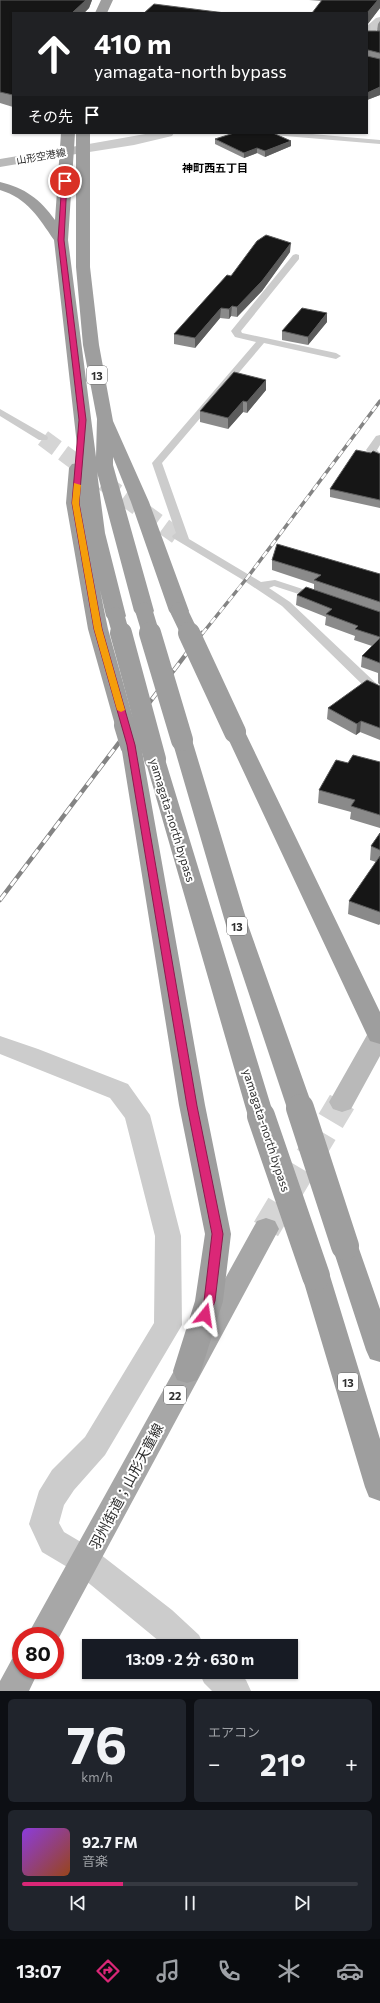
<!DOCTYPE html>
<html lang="ja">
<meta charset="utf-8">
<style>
:root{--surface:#171b24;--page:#20242c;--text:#f1f3f6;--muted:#9ea1a6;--line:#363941;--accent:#db2777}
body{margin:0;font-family:Commissioner,"Noto Sans JP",sans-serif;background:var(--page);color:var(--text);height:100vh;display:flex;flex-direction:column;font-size:15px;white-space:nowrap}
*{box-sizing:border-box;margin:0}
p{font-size:13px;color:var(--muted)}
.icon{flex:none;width:22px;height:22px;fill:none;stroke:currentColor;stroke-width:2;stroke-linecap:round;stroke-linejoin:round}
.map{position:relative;height:1691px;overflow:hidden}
.panel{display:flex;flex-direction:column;gap:8px;padding:8px;background:#0d0f14;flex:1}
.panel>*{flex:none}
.top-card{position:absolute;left:12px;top:12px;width:356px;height:122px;border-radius:0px;box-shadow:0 1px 3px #0004;background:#202124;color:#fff;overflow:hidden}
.speed{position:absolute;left:12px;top:1627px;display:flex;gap:8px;font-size:20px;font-weight:700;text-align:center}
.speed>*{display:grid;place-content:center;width:52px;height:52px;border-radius:50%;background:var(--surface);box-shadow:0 1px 3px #0004;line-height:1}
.speed .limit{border:6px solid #d22;background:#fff;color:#111}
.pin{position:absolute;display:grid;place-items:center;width:34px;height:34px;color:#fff;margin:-17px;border:2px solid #fff;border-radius:50%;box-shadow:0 1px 4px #0007}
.me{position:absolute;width:44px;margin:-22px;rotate:15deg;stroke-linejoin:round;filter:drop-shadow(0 0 3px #0008)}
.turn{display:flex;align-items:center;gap:14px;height:84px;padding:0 16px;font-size:18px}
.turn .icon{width:52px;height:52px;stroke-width:2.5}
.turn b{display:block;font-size:28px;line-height:34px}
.then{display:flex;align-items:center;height:38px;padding:0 16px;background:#0003;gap:8px;font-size:15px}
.big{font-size:30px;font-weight:700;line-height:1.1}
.panel .tile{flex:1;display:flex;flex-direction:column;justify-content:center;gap:6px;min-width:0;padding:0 14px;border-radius:6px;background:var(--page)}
.panel .dial{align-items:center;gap:0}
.dial b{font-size:52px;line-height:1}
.song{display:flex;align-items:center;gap:12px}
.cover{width:48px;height:48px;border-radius:6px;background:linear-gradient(135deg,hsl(270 70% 55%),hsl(20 70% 35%))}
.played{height:4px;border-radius:2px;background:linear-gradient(90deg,var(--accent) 30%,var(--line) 30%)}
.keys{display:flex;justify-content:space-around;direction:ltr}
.heat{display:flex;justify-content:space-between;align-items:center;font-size:22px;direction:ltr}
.panel .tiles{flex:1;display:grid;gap:8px;grid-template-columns:1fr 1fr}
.tile:last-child{grid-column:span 2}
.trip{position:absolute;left:82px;top:1639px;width:216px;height:40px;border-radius:0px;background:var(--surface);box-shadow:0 1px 3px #0004;font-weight:700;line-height:40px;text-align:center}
.tab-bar{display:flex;height:64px;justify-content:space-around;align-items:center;background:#090b0e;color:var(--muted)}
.tab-bar .icon{width:28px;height:28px}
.tab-bar .selected{color:var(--accent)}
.tab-bar b{font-size:18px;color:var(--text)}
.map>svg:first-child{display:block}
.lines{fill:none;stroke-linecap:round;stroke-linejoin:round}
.minor-tunnel{stroke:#d5d5d5;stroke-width:17;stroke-dasharray:17 8;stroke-linecap:butt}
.primary-tunnel{stroke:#d5d5d5;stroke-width:28;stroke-dasharray:28 14;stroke-linecap:butt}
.service{fill:#ccc;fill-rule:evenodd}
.minor{fill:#ccc;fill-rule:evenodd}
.secondary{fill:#b9b9b9;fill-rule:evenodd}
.primary{fill:#a7a7a7;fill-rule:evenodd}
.trunk{fill:#9e9e9e;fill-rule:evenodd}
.rail-far1-casing{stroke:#848484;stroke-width:3.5}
.rail-casing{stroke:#848484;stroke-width:4.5}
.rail-far1{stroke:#fff;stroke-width:2.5;stroke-dasharray:7;stroke-linecap:butt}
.rail{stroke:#fff;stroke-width:3;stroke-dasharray:9;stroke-linecap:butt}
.trunk-bridge-far2{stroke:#9e9e9e;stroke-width:17}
.trunk-bridge-far1{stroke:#9e9e9e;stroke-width:22}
.trunk-bridge{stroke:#9e9e9e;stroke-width:28}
.wall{fill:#8a8a8a}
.shaded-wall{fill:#5c5c5c}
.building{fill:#161616;stroke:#5c5c5c}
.route{fill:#db2777;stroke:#8e194d}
.slow{fill:#f59e0b}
.labels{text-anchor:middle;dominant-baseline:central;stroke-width:4;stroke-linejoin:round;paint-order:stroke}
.far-street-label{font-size:10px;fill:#2f2f2f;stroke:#fff}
.far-neighbourhood-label{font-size:11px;font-weight:bold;fill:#000;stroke:#fff}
.shield{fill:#fff;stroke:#6d6d6d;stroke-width:1}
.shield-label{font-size:11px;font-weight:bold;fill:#2f2f2f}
.street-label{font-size:12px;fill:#2f2f2f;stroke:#fff}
.near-street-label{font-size:14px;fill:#2f2f2f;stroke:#fff}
</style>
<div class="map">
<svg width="380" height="1691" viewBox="0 0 380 1691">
<rect width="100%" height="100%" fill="#fff"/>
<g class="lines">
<path class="minor-tunnel" d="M43,438l134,98"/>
<path class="primary-tunnel" d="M266,1229l76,-127"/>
<path class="service" d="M269,133h32l79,7v4l-107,-9z
M296,254l3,1v4l-58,72 1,2 94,20 5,3 -5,3 -72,-16 -102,120 27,76 72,43 14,-2 46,15 2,2 -6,3 -43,-14 -5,2 21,14 90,85v9l-10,-4 -88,-86 -39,-26 -70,-42 -1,-2 4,-3 -24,-70 104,-121 -21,-5 -4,-6 62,-76z
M0,409l47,27 1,2 -1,2h-8l-39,-24z
M380,435v10l-3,5 3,3v8l-4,-1 -10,-10 10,-14z"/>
<path class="minor" d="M380,17v10l-9,8 -4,1v-10l9,-8z
M151,133h23l-2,3 -38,9 -51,8 -5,-1 -2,-3 2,-3 5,-1z
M0,1036l38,13 90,35 22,31 31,121 1,89 -77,130 -31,35 -10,15 -5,18 5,9 32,19 76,59 27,25 5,11h-39l-91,-75 -32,-19 -13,-28 10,-33 13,-21 33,-33 69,-114 1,-87 -30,-118 -15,-20 -110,-44z
M199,1672h39l8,8 5,11h-39l-8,-8z"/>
<path class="secondary" d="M83,145l5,1 2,3 -2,3 -88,15v-8z
M380,1025v31l-29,53 -9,3 -9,-3 -4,-7 4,-7 38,-67z"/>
<path class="primary" d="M266,1218l9,3 4,8 -224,416v-9h-28l230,-415z
M21,1655v15h18l-10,21h-29v-10l12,-22z"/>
<path class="trunk" d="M101,0h12l-6,13h-12z
M61,133h14l-7,107 28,217 1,-38 -14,-74 -7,-78v-134h14v134l9,78 14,76 36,81 40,109 -3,4 -7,2 -7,-2 -3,-4 -38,-109 -18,-45v8l41,146 -3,4 -7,2 -7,-2 -3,-4 -37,-139 8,61 21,83 -3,4 -7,2 -7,-2 -3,-4 -6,-26 8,39 27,96 -3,5 -7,1 -7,-1 -3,-5 -27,-96 -22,-126 3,-35 3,-4 7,-1 -25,-223c-15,-22 -27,-42 -54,-50v-8c25,6 40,17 55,38z
M235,726l7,1 3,5 135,280v32l-10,-3 -3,-6 -142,-303 3,-5z
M182,733l7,2 3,5 56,185 65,183 -4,7 -9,3 -9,-3 -4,-7 -61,-183 -54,-185 3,-5z
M131,738l7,2 3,5 64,360 26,129 -8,67 -22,70 -4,9 -10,3 -10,-3 -4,-9 22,-70 10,-67 -26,-129 -58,-360 3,-5z
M155,752l7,2 3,5 109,357 -4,7 -9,3 -9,-3 -4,-7 -103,-357 3,-5z
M345,1235l10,3 3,8 22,63v53l-10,-3 -4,-9 -34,-104 3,-8z
M316,1265l10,3 4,8 50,163v62l-11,-4 -4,-10 -63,-211 4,-8z"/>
<defs>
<path id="rail-far1" d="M202,634l45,-56 133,-177"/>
<path id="rail" d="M0,900l202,-267"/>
</defs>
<use href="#rail-far1" class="rail-far1-casing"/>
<use href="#rail" class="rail-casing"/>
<use href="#rail-far1" class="rail-far1"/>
<use href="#rail" class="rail"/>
<path class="trunk-bridge-far2" d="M144,611l7,23
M179,611l11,23
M116,616l5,18"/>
<path class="trunk-bridge-far1" d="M121,633l34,126
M150,633l32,107
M189,633l46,99
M125,725l6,20"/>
<path class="trunk-bridge" d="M300,1108l45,138
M261,1116l55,160"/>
</g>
<path class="wall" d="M0,0h92l-3,8 -5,5h-71v94l-13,-4z
M309,0h71v8l-13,17v-12l-46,-12z
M380,21v74l-13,5v-69h10l1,-7z
M215,139l76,7 -26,11 -8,-4 -13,5 -29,-14z
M290,252l-28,39 -25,26 -6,-1 -2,3 -9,-1 -25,30 -21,-4v-10l57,-58z
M327,322l-19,23 -26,-5v-9z
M266,380v10l-19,23 -4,-1 -15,17 -28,-7v-11z
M371,453l9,1v54l-50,-11v-8z
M272,560l108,14v111l-2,-2v-10l-17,-6 1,-11 10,-10 -18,-6 1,-4 -30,-11 1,-8 -30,-12 1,-10 17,-5v-6l-42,-14z
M380,686v54l-20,-8 -4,3 -29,-16 1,-11z
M380,762v66l-30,-9 1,-7 -33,-9 1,-13 29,-27z
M380,833v91l-1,1 -31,-11 1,-13 27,-39 -6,-2 1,-14z"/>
<path class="shaded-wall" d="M86,0h6l-3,8 -5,5h-12z
M378,0h2v8l-13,17v-12z
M380,87v8l-13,5v-7z
M291,141v5l-26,11v-6z
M257,148v5l-13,5v-5z
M291,243l-1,9 -28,39 -25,26v-10z
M232,306l-1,10 -2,3v-10z
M221,308l-1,10 -25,30v-10z
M327,313v9l-19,23v-8z
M266,380v10l-19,23v-11z
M243,401v11l-15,17v-11z
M361,721l-1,11 -4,3 1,-11z"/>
<path class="building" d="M0,0h86l-14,13h-59v82l-13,-3z
M322,0h56l-11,13h-55z
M154,4l71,9h-81z
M367,29v2h13v22l-12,-3 -1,3z
M367,56l13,3v28l-13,6z
M234,133h39l18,8 -26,10 -8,-3 -13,5 -29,-14z
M266,235l25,8 -29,38 -25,26 -5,-1 -3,3 -8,-1 -26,30 -21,-4 53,-59 4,1 26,-35z
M302,308l25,5 -19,24 -26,-6z
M234,372l32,8 -19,22 -4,-1 -15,17 -28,-7z
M356,450l15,3 2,-2 7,3v46l-50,-11z
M277,544l103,30v28l-66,-22 7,-5 -49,-15z
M306,587l74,25v25l-25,-8 3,-3 -32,-12 6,-5 -35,-14z
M380,638v25l-18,-7z
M367,680l13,6v42l-19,-7 -4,3 -29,-16z
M353,755l27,7v53l-29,-9 4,-6 -36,-10 17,-30 12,3z
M380,833v17l-9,-4z
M380,856v56l-31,-11z"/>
<path class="route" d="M65,180l2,1 -3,59 22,180 -7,83 23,126 33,116 62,361 26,128 -8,67 -6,17 -4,2 -4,-2 -2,-3 5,-14 8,-67 -25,-128 -60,-361 -33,-116 -22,-126 7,-83 -21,-180 4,-59z"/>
<path class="slow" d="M74,483l7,2 -2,18 23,126 23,81 -4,2 -4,-2 -23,-81 -22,-126z"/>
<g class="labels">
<g class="far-street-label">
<text transform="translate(41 156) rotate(-10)">山形空港線</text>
</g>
<g class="far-neighbourhood-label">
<text x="215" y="167">神町西五丁目</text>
</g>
<g class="shield">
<rect x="87" y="366" width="20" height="18" rx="3"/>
<rect x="227" y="917" width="20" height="18" rx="3"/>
<rect x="338" y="1373" width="20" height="18" rx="3"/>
<rect x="164" y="1386" width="22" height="18" rx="3"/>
</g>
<g class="shield-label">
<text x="97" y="375">13</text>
<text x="237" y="926">13</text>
<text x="348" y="1382">13</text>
<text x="175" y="1395">22</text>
</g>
<g class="street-label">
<text transform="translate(173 820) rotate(73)">yamagata-north bypass</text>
<text transform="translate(267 1130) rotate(72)">yamagata-north bypass</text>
</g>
<g class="near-street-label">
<text transform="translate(126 1486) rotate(-62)">羽州街道；山形天童線</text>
</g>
</g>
</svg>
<div class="speed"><div class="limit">80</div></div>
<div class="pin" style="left:65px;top:181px;background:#d93025"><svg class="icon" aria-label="arrive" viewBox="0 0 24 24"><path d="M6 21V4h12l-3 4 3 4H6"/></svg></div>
<svg class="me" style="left:205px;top:1315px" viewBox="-20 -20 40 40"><path d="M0-17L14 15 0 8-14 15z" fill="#db2777" stroke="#fff" stroke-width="4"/></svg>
<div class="trip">13:09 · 2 分 · 630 m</div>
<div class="top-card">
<div class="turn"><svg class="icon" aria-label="ahead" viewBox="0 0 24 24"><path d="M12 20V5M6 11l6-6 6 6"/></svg><div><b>410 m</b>yamagata-north bypass</div></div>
<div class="then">その先<svg class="icon" aria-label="arrive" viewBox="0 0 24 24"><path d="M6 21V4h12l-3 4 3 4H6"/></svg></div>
</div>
</div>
<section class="panel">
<div class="tiles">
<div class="tile dial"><b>76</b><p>km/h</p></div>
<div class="tile"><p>エアコン</p>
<div class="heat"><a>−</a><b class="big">21°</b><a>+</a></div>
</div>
<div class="tile">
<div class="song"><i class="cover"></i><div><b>92.7 FM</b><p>音楽</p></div></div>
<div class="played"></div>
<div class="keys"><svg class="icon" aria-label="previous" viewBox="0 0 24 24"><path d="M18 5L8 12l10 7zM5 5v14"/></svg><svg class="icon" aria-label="pause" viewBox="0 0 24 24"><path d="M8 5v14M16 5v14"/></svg><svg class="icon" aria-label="next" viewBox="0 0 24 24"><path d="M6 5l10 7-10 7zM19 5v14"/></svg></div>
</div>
</div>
</section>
<nav class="tab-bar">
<b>13:07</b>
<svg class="icon selected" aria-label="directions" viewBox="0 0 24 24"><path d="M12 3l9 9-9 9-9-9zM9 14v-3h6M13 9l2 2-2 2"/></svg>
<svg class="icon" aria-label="music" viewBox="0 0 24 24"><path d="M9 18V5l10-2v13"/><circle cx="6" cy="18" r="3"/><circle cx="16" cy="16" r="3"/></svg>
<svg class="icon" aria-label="phone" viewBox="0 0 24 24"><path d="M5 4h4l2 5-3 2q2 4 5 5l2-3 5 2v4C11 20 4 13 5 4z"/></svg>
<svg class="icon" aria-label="climate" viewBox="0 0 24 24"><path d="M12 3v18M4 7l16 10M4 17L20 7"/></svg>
<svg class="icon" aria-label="car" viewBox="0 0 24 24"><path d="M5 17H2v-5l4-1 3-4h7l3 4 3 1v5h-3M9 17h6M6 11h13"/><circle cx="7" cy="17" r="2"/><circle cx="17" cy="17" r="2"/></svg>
</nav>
